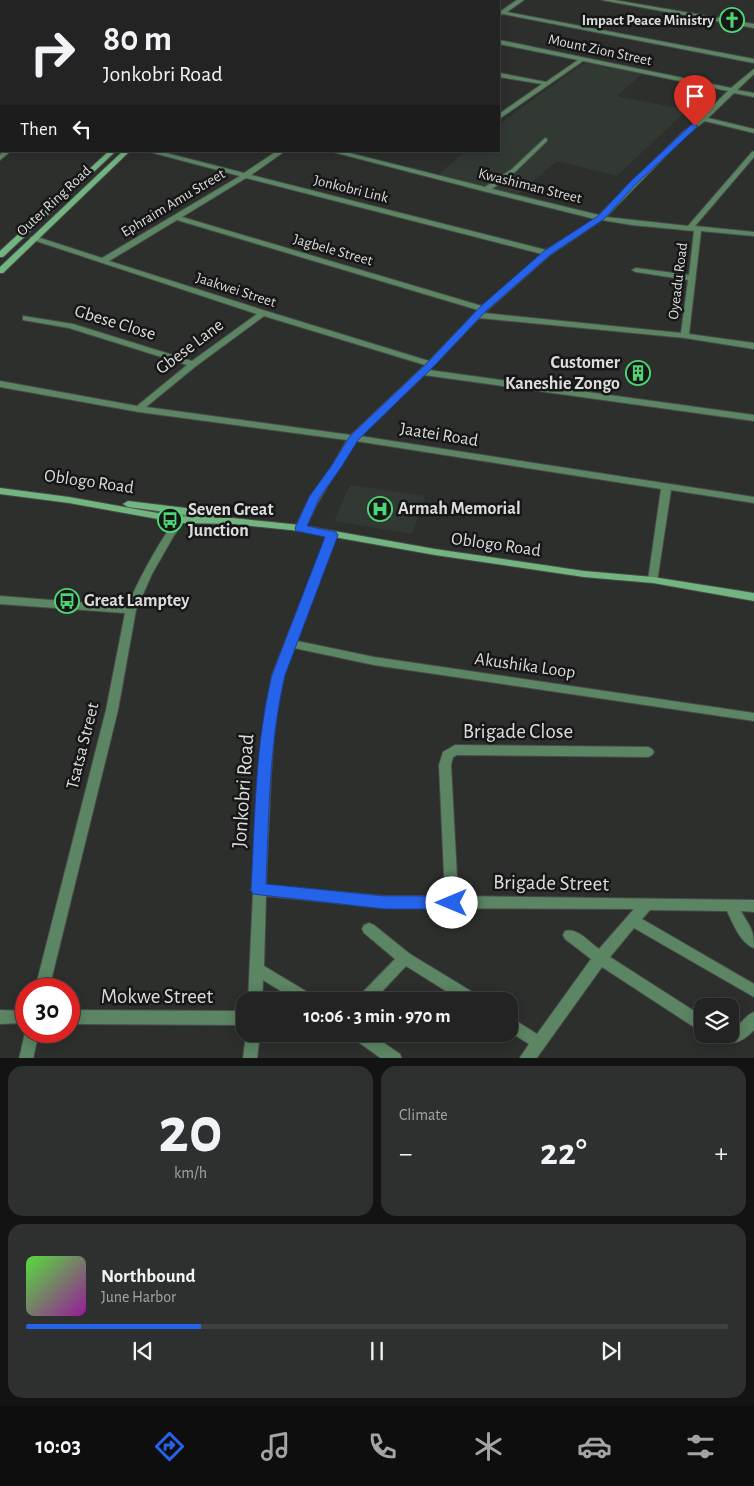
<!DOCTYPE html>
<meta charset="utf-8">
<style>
:root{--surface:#222322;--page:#2e2f2f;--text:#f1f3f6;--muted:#a2a4a5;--line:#3f4040;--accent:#2563eb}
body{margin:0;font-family:"Alegreya Sans",sans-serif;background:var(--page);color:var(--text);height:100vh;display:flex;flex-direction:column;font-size:19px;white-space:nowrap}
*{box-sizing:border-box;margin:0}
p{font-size:16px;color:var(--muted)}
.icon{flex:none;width:28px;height:28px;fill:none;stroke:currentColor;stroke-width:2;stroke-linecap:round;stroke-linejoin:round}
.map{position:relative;height:1058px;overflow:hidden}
.details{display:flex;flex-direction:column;gap:8px;padding:8px;background:#131313;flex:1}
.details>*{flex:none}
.banner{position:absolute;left:0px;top:0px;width:500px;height:152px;box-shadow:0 2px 12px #0003,0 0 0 1px var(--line);background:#222322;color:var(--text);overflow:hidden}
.fabs{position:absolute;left:694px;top:998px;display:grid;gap:10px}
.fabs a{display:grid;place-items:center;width:45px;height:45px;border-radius:10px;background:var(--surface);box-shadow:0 2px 12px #0003,0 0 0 1px var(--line);font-size:25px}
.speed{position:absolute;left:15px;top:978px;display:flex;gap:10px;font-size:25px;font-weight:700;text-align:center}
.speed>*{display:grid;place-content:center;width:65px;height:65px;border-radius:50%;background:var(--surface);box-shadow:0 2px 12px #0003,0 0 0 1px var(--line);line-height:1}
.speed .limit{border:8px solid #d22;background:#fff;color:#111}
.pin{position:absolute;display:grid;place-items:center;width:42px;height:42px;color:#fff;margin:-51px -21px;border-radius:50% 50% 50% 0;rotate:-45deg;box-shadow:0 0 5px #0007}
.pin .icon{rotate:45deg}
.me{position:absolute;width:55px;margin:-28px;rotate:270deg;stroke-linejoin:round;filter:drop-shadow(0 0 4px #0008)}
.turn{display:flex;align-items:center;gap:18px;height:105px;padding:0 20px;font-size:22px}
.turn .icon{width:65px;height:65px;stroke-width:2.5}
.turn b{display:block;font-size:35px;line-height:42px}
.then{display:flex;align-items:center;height:48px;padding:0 20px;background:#0003;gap:10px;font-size:19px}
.big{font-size:38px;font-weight:700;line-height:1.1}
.details .widget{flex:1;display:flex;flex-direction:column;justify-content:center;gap:8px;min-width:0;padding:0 18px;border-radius:15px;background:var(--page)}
.details .dial{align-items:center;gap:0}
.dial b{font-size:65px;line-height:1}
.song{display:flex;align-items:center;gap:15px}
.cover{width:60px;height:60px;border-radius:8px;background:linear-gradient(135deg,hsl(110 70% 55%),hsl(300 70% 35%))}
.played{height:5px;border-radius:2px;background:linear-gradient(90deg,var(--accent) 25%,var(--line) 25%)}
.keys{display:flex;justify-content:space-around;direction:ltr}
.heat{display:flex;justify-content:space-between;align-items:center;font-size:28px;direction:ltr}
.details .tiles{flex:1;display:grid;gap:8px;grid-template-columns:1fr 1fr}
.widget:last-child{grid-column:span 2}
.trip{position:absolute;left:236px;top:992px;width:282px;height:50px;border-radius:15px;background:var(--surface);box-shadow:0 2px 12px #0003,0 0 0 1px var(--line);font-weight:700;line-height:50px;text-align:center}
.tabs{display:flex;height:80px;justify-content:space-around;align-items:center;background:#0e0e0e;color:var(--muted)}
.tabs .icon{width:35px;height:35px}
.tabs .current{color:var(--accent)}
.tabs b{font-size:22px;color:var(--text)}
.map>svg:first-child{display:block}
.built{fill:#323933}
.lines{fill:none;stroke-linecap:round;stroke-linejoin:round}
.minor-casing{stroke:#494b49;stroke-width:2}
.tertiary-casing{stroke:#494b49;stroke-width:2}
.secondary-casing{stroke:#494b49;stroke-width:2}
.minor{fill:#5b8563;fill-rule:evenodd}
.tertiary{fill:#5b8563;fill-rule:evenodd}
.secondary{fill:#72b580;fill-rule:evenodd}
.route{fill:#2563eb;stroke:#184099}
.labels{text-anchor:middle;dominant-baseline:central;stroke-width:5;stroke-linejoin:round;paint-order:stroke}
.far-poi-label{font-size:15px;font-weight:bold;fill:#dbdcdb;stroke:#161716;text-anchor:end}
.far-street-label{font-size:15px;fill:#dbdcdb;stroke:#161716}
.street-label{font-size:18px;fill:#dbdcdb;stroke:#161716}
.poi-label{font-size:18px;font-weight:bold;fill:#dbdcdb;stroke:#161716;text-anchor:start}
.near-street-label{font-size:21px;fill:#dbdcdb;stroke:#161716}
</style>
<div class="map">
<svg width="754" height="1059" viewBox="0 0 754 1059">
<rect width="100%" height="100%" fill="#2d2f2d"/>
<path class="built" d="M584,63l58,11 -25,22 70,14 -70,66 -60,-15 -40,34 -79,-20 28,-24h33v-27z
M350,485l75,11 -13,38 -78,-13z"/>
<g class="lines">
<defs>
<path id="minor" d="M26,0h14l1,1h-13z
M164,0h10l1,1h-9z
M290,0h11l1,1h-10z
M439,0h11l1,1h-10z
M517,0h7l-17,12 247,47v4l-251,-49 -4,1v-5l2,1z
M602,0h12l140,24v4z
M1,7v4l-1,1v-4z
M499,40l232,48 23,-19v5l-17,16 17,3v4l-20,-4 -26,25 46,11v4l-49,-12 -18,13 -81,83 82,9 64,-74 2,-1v6l-59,69 59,6v4l-53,-5 -12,103 65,9v6l-69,-11 -206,-20 -50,52 325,45v6l-330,-46 -64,61 394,61v6l-83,-13 -14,92h-8l-1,-2 13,-91 -305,-48c-14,24 -31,46 -43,71 -4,7 -6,17 -13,19l-5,-3 15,-31 22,-31 15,-26 -208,-28 -139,-25v-6l137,25 50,-41 -118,-37 -46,-8v-4l50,8 119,37 65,-47 -227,-75 1,-2h6l65,21 138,-82 -94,-25h12l86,22 33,-22h8l-34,24 295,75 49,-31 -112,-28 -154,-40h12l144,36 27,-18 33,-31 2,1v2l-31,30 -24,18 107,26 84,-83 18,-14 3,-4 24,-23 -145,-30 -84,58v-5l43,-30 -43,-7v-4l47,9 32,-22 -79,-16zM246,178l296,76 -60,52 -300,-89zM177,220l301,90 -49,51 -163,-50 -157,-50zM602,220l30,5 62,6 -5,44 -53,-7 -4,2 4,2 52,8 -7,53 -197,-20 66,-58zM264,316l161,49 -74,70 -205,-28 50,-41z
M0,59l1,1v4l-1,-1z
M4,151h7l-11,9v-5z
M186,508l5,3 -18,26 -21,37 -16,36 -18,100 -69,279h-14l71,-279 19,-97 -125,-9v-8l127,10c16,-35 33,-66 56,-97z
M332,532l5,3 -40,106 77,16 380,56v8l-380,-56 -80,-17 -10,27 -9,49 -4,50 -5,111 118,11h61l-6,-131 4,-13 12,-7 193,2 4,2 2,3 -2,3 -4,2 -191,-2 -4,2 -2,8 7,131 296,4v12l-13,-1c9,17 13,17 13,37 -14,-5 -21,-25 -27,-37l-77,-1 -8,9 112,65v13l-120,-69 -24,29 92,59v14l-5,-1 -95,-62 -66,92h-17l10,-15 -19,-12v-15l27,17 54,-75 -26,-20 -2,-4 2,-4c12,-4 25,12 34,18l35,-40 -250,-1 -118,-12 -2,70 50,30 2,5h-19l-34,-21 -1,21h-14l5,-108 -2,-3 2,-3c2,-71 5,-142 19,-212l55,-140z
M369,923l5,2 36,29 69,42 2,5h-19l-56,-35 -33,35h-16l2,-5 36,-37 -31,-26 -2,-4 2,-4z
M0,1010l26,1v12l-26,1z
M69,1010l176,1v14l-176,-1z
M754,1012v18c-13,14 -24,16 -41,9l-2,-5h19v-4c10,-3 14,-14 24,-18z
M26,1028v3h13l-6,28h-14z
M246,1034h14l-3,25h-14z
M352,1034h19l29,20 2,5h-20l-28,-20z"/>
<path id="tertiary" d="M0,23h1v4h-1z"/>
<path id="secondary" d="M109,151h7l-113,106h-3v-6z
M123,151h7l-127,122h-3v-6z
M0,488l69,9 111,20h22l-74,-10 -5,-3 5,-3 58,7 27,6 1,4h19l67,7 135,24 149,22 69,6 101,16v8l-101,-18 -69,-6 -149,-22 -135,-24 -67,-7 -53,-1 -111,-20 -69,-9z"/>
</defs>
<use href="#minor" class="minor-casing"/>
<use href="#tertiary" class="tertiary-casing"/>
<use href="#secondary" class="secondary-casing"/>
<use href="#minor" class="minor"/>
<use href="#tertiary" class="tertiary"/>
<use href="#secondary" class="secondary"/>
</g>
<path class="route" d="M692,124l6,2 -62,58 -32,35 -54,36 -64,56 -52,55 -76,74 -16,26 -22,31 -13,29 29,6 2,3 -53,140c-16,68 -16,139 -19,209l118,12h68l5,2 2,5 -2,4 -5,2h-68l-131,-15 -2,-4c4,-72 4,-145 21,-215l53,-138 -29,-6 -1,-3 14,-31 23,-32 18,-29 78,-74 52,-55 64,-56 54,-35 33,-35z"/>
<defs>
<symbol id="church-ring" viewBox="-11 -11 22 22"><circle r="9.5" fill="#161716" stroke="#4ed675" stroke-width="1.5"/><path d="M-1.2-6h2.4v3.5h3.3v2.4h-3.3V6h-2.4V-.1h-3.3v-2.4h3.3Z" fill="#4ed675"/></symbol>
<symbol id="building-ring" viewBox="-11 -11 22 22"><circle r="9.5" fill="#161716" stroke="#4ed675" stroke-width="1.5"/><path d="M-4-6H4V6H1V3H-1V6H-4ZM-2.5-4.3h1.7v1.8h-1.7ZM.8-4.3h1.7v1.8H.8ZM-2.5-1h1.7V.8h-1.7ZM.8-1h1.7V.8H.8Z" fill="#4ed675"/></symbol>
<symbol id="hospital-ring" viewBox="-11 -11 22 22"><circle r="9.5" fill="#161716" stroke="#4ed675" stroke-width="1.5"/><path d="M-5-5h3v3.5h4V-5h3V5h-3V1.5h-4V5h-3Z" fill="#4ed675"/></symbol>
<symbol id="bus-ring" viewBox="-11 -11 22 22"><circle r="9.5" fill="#161716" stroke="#4ed675" stroke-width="1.5"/><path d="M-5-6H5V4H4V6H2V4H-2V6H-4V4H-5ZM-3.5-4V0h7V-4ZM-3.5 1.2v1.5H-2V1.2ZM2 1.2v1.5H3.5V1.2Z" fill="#4ed675"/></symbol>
</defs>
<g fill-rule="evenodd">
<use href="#church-ring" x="718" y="6" width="28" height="28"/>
<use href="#building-ring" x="624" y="359" width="28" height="28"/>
<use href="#hospital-ring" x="366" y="495" width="28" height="28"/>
<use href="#bus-ring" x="156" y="506" width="28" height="28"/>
<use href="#bus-ring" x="53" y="587" width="28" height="28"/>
</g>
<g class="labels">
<g class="far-poi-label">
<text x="714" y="20">Impact Peace Ministry</text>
</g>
<g class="far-street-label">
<text transform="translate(600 50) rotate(12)">Mount Zion Street</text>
<text transform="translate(530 186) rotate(14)">Kwashiman Street</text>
<text transform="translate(351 189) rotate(14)">Jonkobri Link</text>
<text transform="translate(54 201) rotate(-43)">Outer Ring Road</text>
<text transform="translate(173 203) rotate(-31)">Ephraim Amu Street</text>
<text transform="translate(333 250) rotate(16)">Jagbele Street</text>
<text transform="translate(678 281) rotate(-83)">Oyeadu Road</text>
<text transform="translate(236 290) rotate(18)">Jaakwei Street</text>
</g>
<g class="street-label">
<text transform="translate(115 323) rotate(17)">Gbese Close</text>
<text transform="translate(190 347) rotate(-37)">Gbese Lane</text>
<text transform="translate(439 435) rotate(9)">Jaatei Road</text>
<text transform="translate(89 482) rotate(8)">Oblogo Road</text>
<text transform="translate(496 545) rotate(8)">Oblogo Road</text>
<text transform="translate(525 666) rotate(8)">Akushika Loop</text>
<text transform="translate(83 746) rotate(-76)">Tsatsa Street</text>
</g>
<g class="poi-label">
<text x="620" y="363" text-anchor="end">Customer<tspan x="620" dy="21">Kaneshie Zongo</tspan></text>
<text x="398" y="509">Armah Memorial</text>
<text x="188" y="510">Seven Great<tspan x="188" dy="21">Junction</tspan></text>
<text x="84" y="601">Great Lamptey</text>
</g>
<g class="near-street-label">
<text x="518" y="731">Brigade Close</text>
<text transform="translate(243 791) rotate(-86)">Jonkobri Road</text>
<text transform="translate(551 883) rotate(1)">Brigade Street</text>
<text x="157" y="996">Mokwe Street</text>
</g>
</g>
</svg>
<div class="fabs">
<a><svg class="icon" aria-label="layers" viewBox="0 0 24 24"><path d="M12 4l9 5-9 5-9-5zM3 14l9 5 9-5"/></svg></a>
</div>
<div class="speed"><div class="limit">30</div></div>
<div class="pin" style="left:695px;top:126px;background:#d93025"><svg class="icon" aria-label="arrive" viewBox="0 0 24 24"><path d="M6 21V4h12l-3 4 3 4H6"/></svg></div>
<svg class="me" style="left:452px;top:903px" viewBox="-20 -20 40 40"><circle r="19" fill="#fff"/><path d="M0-13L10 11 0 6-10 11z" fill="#2563eb"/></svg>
<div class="trip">10:06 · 3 min · 970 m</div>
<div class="banner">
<div class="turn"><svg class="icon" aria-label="right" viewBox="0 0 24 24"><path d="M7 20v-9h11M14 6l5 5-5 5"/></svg><div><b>80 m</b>Jonkobri Road</div></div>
<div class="then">Then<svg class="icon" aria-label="left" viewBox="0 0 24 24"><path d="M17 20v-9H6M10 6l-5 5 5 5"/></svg></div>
</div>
</div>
<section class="details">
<div class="tiles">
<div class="widget dial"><b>20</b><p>km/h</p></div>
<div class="widget"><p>Climate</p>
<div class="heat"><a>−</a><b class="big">22°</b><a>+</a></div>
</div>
<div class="widget">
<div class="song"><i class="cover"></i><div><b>Northbound</b><p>June Harbor</p></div></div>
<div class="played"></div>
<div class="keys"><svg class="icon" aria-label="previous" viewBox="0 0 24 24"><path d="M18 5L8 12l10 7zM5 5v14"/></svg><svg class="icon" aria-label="pause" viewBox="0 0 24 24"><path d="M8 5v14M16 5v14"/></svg><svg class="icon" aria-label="next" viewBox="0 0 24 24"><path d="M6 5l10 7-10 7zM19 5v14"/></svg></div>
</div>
</div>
</section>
<nav class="tabs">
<b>10:03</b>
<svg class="icon current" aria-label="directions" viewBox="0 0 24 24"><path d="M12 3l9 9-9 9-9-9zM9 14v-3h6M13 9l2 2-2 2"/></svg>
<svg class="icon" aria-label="music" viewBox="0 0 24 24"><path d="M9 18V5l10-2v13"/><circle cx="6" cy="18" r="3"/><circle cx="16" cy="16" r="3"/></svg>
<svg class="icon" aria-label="phone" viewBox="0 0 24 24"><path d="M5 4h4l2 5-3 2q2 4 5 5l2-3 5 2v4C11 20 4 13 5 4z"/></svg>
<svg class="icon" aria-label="climate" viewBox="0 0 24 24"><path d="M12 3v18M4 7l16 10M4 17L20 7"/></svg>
<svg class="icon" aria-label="car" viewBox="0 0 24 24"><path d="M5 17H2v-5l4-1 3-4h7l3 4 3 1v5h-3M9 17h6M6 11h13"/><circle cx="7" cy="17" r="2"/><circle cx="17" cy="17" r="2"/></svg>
<svg class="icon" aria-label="filters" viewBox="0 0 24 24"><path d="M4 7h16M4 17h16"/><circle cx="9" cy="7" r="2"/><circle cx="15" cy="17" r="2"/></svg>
</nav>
